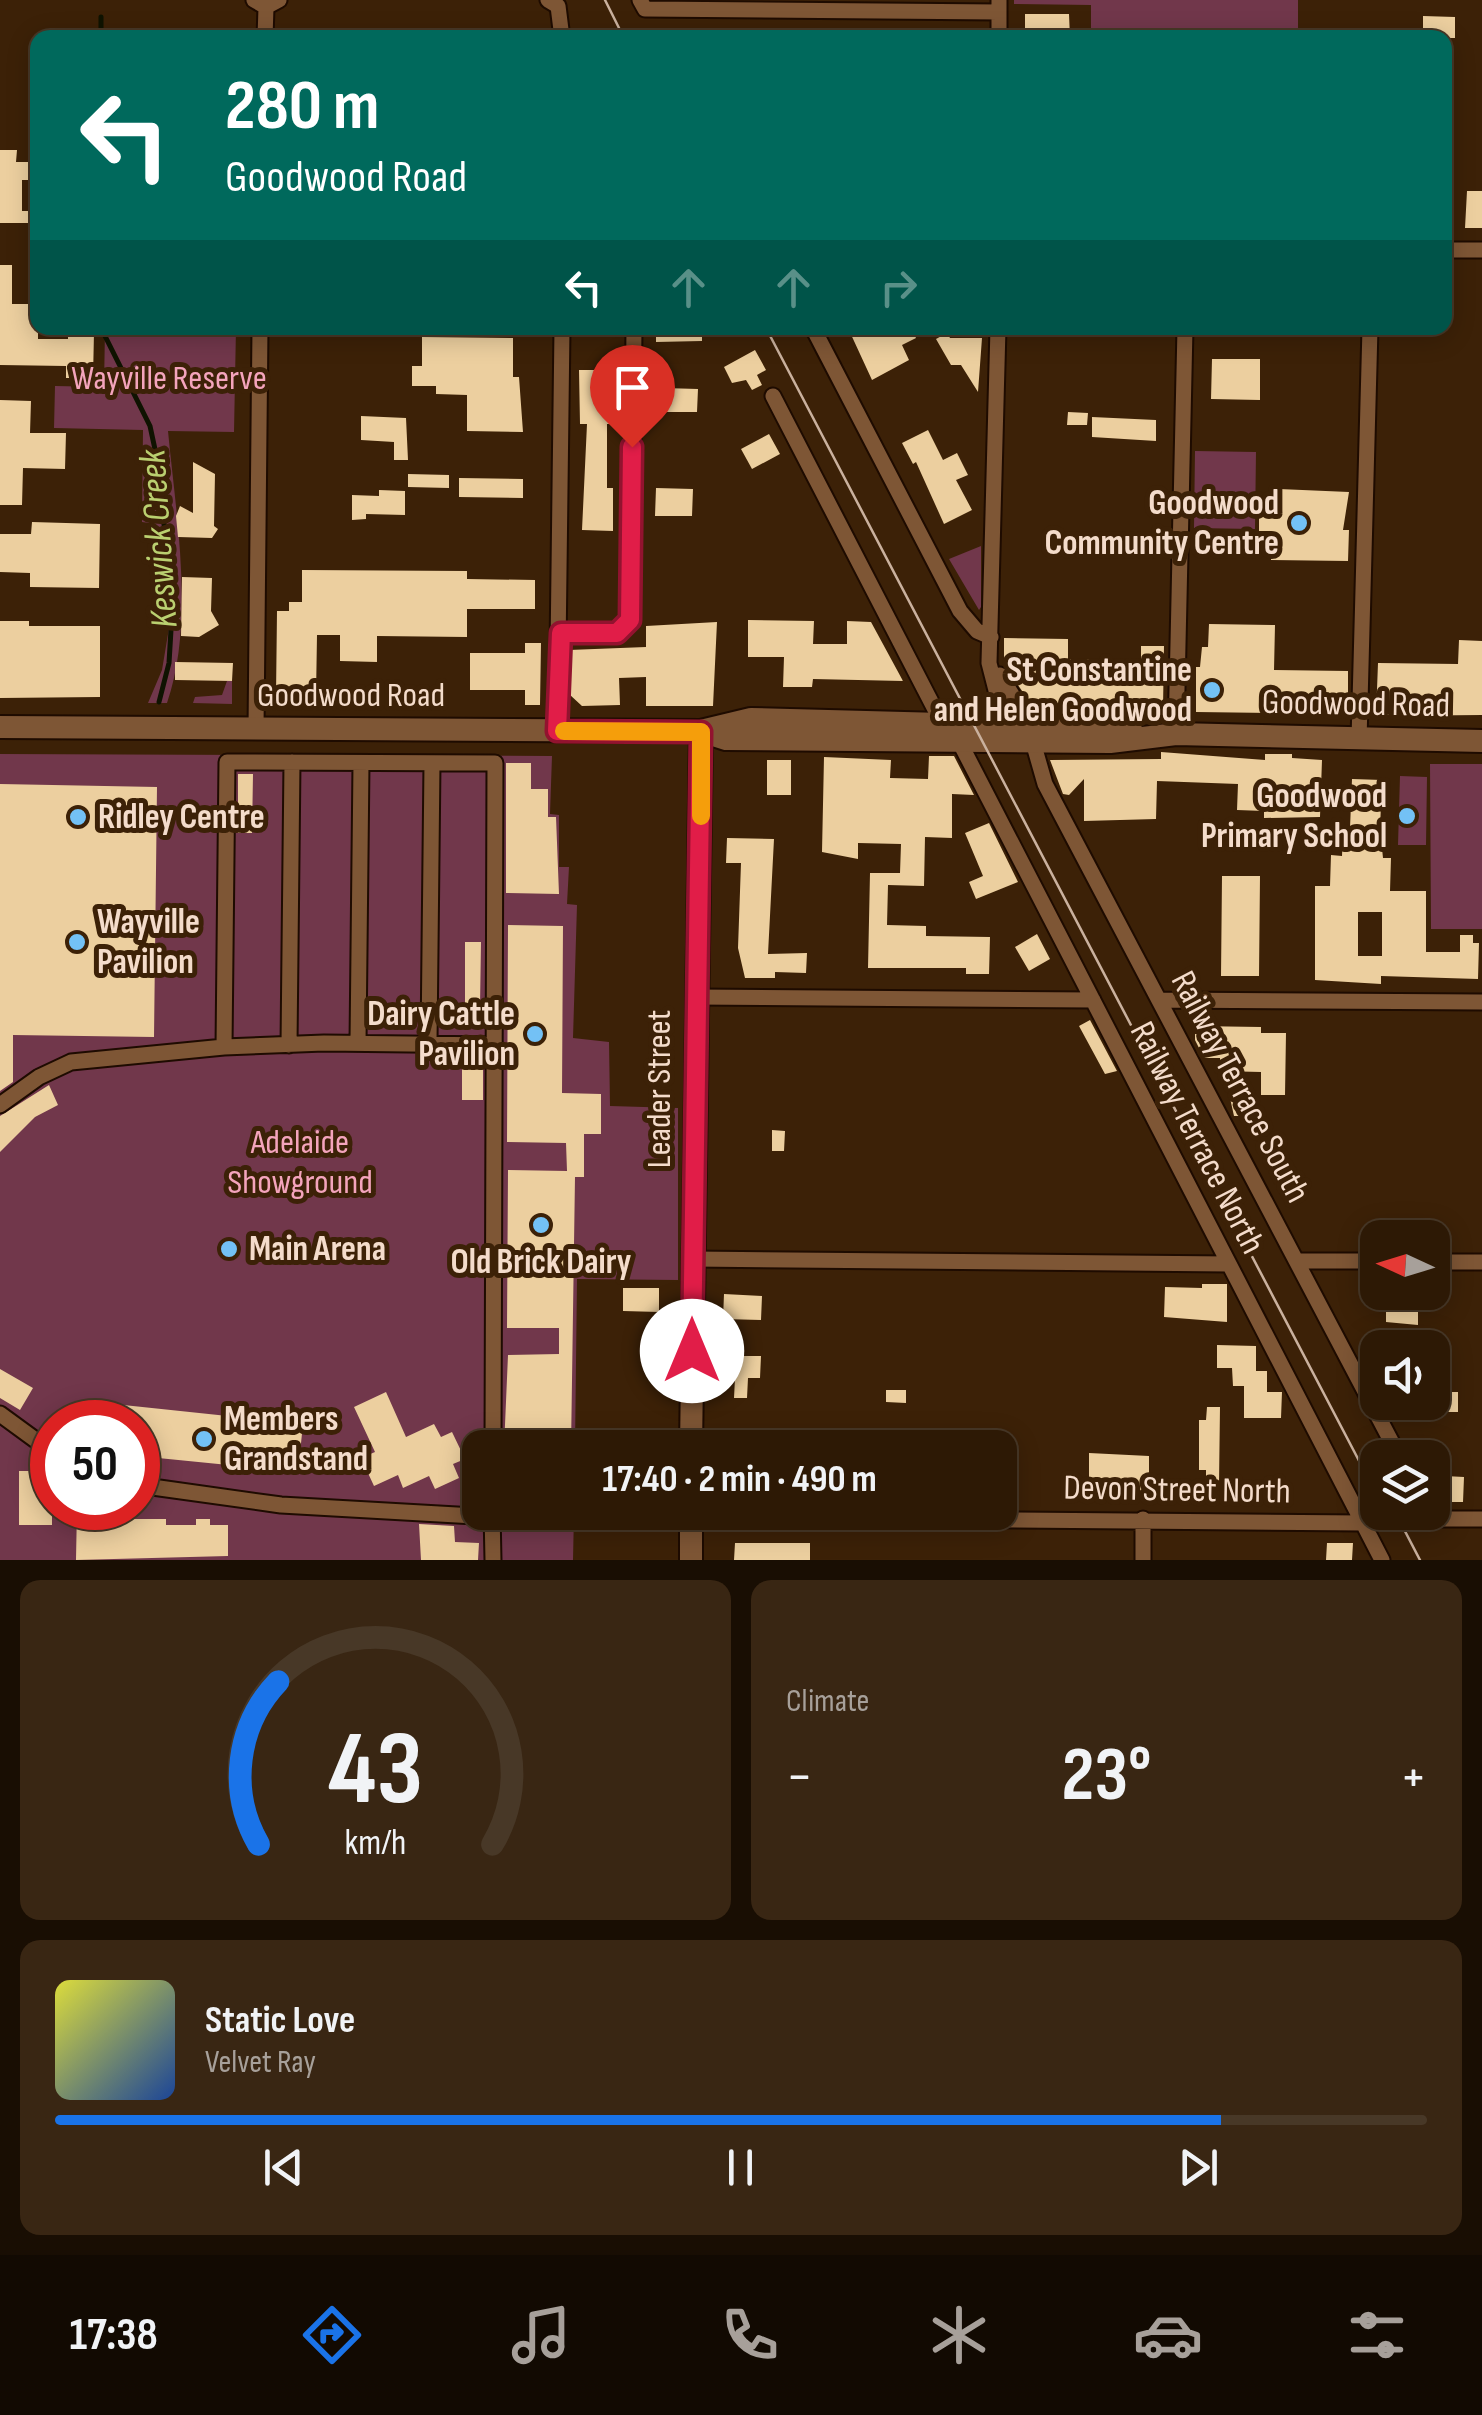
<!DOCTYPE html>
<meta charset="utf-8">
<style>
:root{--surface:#2d1905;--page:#392613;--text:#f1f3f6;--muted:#a7a09a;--line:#483827;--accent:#1a73e8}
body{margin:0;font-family:"Sofia Sans Condensed",sans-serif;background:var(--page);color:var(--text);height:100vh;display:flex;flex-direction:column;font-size:38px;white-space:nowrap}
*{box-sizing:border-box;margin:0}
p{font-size:32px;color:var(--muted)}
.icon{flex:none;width:55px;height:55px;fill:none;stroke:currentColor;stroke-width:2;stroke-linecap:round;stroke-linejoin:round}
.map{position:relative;height:1560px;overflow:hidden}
.side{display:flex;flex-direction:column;gap:20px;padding:20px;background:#190e03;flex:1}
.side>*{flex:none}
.guide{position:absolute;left:30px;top:30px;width:1422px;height:305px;border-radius:20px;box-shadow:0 5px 25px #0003,0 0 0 2px var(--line);background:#00695c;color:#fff;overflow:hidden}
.needle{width:65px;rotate:274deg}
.controls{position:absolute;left:1360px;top:1220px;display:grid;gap:20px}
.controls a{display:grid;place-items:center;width:90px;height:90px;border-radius:20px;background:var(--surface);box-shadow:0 5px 25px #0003,0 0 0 2px var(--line);font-size:50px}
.speed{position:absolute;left:30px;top:1400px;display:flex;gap:20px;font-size:50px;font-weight:700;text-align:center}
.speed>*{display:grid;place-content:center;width:130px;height:130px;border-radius:50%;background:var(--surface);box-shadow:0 5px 25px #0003,0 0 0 2px var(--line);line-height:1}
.speed .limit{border:15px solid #d22;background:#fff;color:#111}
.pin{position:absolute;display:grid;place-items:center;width:85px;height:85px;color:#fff;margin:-102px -42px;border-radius:50% 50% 50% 0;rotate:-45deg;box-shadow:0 0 10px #0007}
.pin .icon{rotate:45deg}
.me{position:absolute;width:110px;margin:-55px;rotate:0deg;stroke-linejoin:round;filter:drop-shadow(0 0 8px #0008)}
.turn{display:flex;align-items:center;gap:35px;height:210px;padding:0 30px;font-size:45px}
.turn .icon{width:130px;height:130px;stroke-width:2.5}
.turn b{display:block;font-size:70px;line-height:85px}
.lanes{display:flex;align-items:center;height:95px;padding:0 30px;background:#0003;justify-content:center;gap:50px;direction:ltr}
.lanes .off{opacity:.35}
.big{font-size:75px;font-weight:700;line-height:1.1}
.side .tile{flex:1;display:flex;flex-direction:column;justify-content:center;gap:15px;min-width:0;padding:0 35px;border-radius:20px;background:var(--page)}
.side .dial{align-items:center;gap:0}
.dial svg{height:260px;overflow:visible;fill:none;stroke:var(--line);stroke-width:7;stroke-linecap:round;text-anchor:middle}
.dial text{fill:var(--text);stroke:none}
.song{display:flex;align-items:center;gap:30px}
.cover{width:120px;height:120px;border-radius:15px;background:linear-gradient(135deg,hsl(60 70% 55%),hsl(220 70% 35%))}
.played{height:10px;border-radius:5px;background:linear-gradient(90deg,var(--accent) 85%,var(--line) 85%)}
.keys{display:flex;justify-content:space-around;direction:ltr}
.heat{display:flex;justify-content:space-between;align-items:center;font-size:55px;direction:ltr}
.side .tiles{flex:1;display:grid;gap:20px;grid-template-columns:1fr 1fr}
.tile:last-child{grid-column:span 2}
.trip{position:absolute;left:462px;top:1430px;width:555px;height:100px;border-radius:20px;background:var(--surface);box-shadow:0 5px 25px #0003,0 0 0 2px var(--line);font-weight:700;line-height:100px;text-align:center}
.menu{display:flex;height:160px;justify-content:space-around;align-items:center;background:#120a02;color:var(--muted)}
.menu .icon{width:70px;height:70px}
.menu .active{color:var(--accent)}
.menu b{font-size:45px;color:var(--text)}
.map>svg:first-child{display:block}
.green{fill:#71374b;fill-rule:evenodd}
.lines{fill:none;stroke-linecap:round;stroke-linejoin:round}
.stream{stroke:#0f1301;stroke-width:5}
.building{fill:#eccf9f;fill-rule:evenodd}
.street-casing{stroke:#1e0b00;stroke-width:19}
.secondary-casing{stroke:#1e0b00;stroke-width:26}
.street{stroke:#7e5635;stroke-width:15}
.secondary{stroke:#7e5635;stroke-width:22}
.tram{stroke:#cab19e;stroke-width:2.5}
.route-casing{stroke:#92132f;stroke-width:25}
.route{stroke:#e11d48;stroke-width:18}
.slow{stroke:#f59e0b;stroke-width:18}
.poi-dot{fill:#73c1f5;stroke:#3c2107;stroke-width:4}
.labels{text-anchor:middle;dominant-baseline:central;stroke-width:10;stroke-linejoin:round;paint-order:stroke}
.park-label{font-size:35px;fill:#f4a4bc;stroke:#3c2107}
.poi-label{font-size:35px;font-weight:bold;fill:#f4dccb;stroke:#3c2107;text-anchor:end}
.street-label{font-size:35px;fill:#f4dccb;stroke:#3c2107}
.water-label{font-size:38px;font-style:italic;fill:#bad070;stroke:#3c2107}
</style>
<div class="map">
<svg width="1482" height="1560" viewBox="0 0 1482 1560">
<rect width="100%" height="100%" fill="#3c2107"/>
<path class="green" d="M1014,0h284v37h-207v-32l-77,-1z
M105,328h131l-2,104 -66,-1c8,85 27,191 -1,272h-19l14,-33 8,-48 -7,-79 -14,-20 -7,-1 1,-92 -89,-2 1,-42 49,1z
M1195,451l61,1 -1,77 -61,-1z
M981,546v61l-2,3 -30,-51z
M227,681h5v23l-39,-1 2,-6 27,-2z
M0,754l552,2 -2,58 9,1v52h10l-2,37 10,1 -4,133 36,4 1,64 68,2v172l-101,-1 -2,168 -95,1v64l94,1 -1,47h-573zM52,1422h86v86h-86z
M1430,764h52v165h-51z
M1400,776l27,1 -1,68h-28z"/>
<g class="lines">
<path class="stream" d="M101,38v-21
M101,328l49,98 9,42 13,145 -3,50 -10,39"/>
</g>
<path class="building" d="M1025,14h44l1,24h-45z
M1423,16l32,1v21h-32z
M0,150h17l-1,12h22v18h-16v31h16v12h-38z
M1467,191h15v37h-17z
M0,265h12v39h26v35h30v-7h26l-1,46h-27v-12l-66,-1z
M656,328h46v13l-46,1z
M848,328h63l5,10 -14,7 7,15 -37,20z
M947,333l3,5h32l-4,54 -17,-27h-10l-15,-26z
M422,337l91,1v39h6l4,55 -56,-1v-36l-31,-1v-8h-24v-20h10z
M755,350l11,20 -9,5 5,10 -10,5 -6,-10 -14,3 -8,-16z
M1212,359h48v41l-49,-1z
M579,370h31l5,54h-8v64h6v43l-31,-1 5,-106h-7z
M664,388l34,1 -1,23h-33z
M0,400l31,1 -1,32h36l-1,36 -42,-1 -1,37h-22z
M1068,412l20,1 -1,12h-20z
M361,416l45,2 2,42h-14v-18l-33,-2z
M1092,417l64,3v21l-64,-4z
M928,430l15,30 14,-7 11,22 -12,5 16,30 -28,14 -28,-62 -3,2 -11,-21z
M769,434l11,20 -28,15 -11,-20z
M193,462l22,12 -1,52 4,3 -6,9 -34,-1 -2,-21 4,-10 13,7z
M408,474l41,1v13l-41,-1z
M459,478l64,1v19l-64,-1z
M656,488l37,1 -1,27h-37z
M1279,489l70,3 -6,38h6l-1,31 -77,-1v-29h-12v-13l5,-24h15z
M379,490l26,1v24l-39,-1v5l-14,1v-25l27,1z
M32,522l68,2 -1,64 -69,-1v-14l-30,-1v-38h31z
M302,570l165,1v8l68,1v29h-68v28l-90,-1v26l-37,-1v-26h-23l-1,61h-40l1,-85h12v-9h13z
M182,577l30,1 -1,33 8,14 -20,12 -18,-1z
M748,620l66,1 -1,23h34v-23l24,1 32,59 -90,-2 -1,8h-29l1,-30h-36z
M0,621h29v5h71v71l-100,1z
M717,622l-4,84h-67v-29l-27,1 1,27 -38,1 -13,-12v-44l77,-3v-21z
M1209,624l66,1 -1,45 74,1v43l-152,-2v-45h4l2,-20h6z
M1004,638l64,1v20l73,3v-16h23l-1,62h-28v7l-99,-4 -32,-46z
M1459,640l23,1v74l-106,1 2,-53 80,1z
M525,643h16l-1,62h-15v-15h-55v-37h55z
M175,662l58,1 -1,18 -57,-1z
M1161,752l104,8v-6h27v4l30,2 -2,57 -56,1v-7l-27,-1 1,-26 -81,-3 -1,38 -72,2v-42l-15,16 -6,-1 -13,-34 111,-1z
M929,756h25l20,39 -22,-1v44l-27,-1 -1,49 -36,-1 -1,40 39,1v10l64,1 -1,37h-23v-6h-98l2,-95h30l1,-29 -43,-1v16l-36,-7 2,-95 67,3 -1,18 38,1z
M767,760h24v35h-24z
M506,763h25v26h17v28h8l3,77 -53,-1z
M238,774h15l-1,59h-14z
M1352,779l30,1 -2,49 3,29h8l-1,33h36v61h34v-17h13v8h6l-1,36 -97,-3v8l-66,-4v-94h15l1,-31 11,1 1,-28h7zM1358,912h24v44h-24z
M0,784l157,3 -3,250 -141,-2v47l-13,9z
M989,823l29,59 -42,17 -7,-17 14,-6 -18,-43z
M727,838l47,1 -6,115 39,-1 -1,20 -31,-1v6h-30l-7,-30 3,-85h-15z
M1222,876h38l-1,100h-38z
M508,925l55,1 -1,167 39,1v40h-17v43h-9l-4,271h-67l4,-93 51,-1v-26h-52l1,-158 59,1 -1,-28 -59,-1z
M1037,934l13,25 -21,12 -14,-24z
M465,942h16l-1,64h-15z
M1090,1020l27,51 -12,3 -26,-48z
M1195,1026l66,1v6h25l-1,62h-24v-23l-41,-1v-13h-16l-9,-18z
M462,1069h21v31h-21z
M49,1085l9,20 -23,12 -35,35v-36z
M1230,1098h26v18h-22z
M772,1130l13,1 -1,20h-12z
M1202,1284h25v38l-63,-5 1,-30 37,1z
M623,1288h36v24l-36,-1z
M1386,1292h32v33l-32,-3z
M724,1294l38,2 -1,24 -38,-1z
M1217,1345l39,1v25h11v21h15l-1,26h-37v-32h-11l-1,-18h-15z
M724,1356h37l-1,22h-12l-1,20h-13l1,-20h-11z
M0,1369l33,19 -13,22 -20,-12z
M886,1390h20v13l-20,-1z
M386,1392l20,45 28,-13 7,13 11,-5 13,27 -12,5 6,14 -24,11 -6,-13 -26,12 -5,-13 -24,11 -13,-28 14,-6 -21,-45z
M1445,1392h13v20h-13z
M95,1402l208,22 -5,48 -160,-16v-34h-45z
M1207,1407h13l-1,77h-13v-14h-7v-50h7z
M1089,1453l60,3v35h-60z
M19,1471h33v54h-33z
M1445,1476l19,1 -1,25h-18z
M77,1508l49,1v10h40v6h30v-6h14v6h18v31l-152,4z
M419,1524l35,2 1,16 24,1 -1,17h-57z
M735,1543h75v17h-76z
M1327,1543h26l-1,17h-26z"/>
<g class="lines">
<defs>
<path id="street" d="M254,0l12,7 13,-7
M548,0l10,6 4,32
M640,0l5,9 354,3
M999,0v38
M265,38l1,-31
M1445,250h37
M813,328l147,283 17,20 14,6
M773,396l169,327
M561,633h56l14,-12 3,-293
M1000,675l30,49
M992,724l8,-18 -11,-43 9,-335
M256,729l4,-401
M557,731l5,-403
M1176,734l9,-406
M1359,740l11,-412
M1033,742l12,42 355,674
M960,743l422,817
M695,997l398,3
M1160,1000l322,2
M429,1042l3,-279
M358,1043l3,-280
M289,1045l3,-283
M224,1047l3,-285 268,1 -2,685
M0,1105l39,-28 32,-15 153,-15 100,-4 171,2
M693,1259l536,5
M1297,1261h81
M1432,1262h50
M0,1414l52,38
M138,1485l143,20 211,12
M492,1512l1,48
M1430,1512l12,7h40
M691,1517l671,6
M1143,1560v-41"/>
<path id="secondary" d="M0,727l701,4 25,8 384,3 66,-8 306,7
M701,731l50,-12 380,10
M691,1448l10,-717
M691,1560v-48"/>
</defs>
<use href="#street" class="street-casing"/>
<use href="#secondary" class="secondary-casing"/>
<use href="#street" class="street"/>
<use href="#secondary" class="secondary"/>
<path class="tram" d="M605,0l19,38
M766,328l612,1169
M1395,1512l25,48"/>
</g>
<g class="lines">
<defs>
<path id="route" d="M632,447l-2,173 -13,13h-56l-4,98 144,1 -9,619"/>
</defs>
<use href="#route" class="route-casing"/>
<use href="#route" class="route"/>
<path class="slow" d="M564,731l137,1v84"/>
</g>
<g class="poi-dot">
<circle cx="1299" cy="523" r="10"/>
<circle cx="1212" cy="690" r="10"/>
<circle cx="1407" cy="816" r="10"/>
<circle cx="78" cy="817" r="10"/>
<circle cx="77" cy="942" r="10"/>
<circle cx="535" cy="1034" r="10"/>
<circle cx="541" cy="1225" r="10"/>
<circle cx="229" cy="1249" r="10"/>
<circle cx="204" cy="1439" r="10"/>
</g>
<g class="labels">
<g class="park-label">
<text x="169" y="378">Wayville Reserve</text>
<text x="300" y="1142">Adelaide<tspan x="300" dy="40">Showground</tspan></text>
</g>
<g class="poi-label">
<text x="1279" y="503">Goodwood<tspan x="1279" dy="40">Community Centre</tspan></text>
<text x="1192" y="670">St Constantine<tspan x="1192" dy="40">and Helen Goodwood</tspan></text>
<text x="1387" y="796">Goodwood<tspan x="1387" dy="40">Primary School</tspan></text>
<text x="98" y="817" text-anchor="start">Ridley Centre</text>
<text x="97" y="922" text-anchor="start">Wayville<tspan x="97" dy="40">Pavilion</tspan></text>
<text x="515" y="1014">Dairy Cattle<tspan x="515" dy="40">Pavilion</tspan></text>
<text x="249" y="1249" text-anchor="start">Main Arena</text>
<text x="541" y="1262" text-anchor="middle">Old Brick Dairy</text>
<text x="224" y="1419" text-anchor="start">Members<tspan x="224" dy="40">Grandstand</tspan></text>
</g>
<g class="street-label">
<text x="351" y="695">Goodwood Road</text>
<text transform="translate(1356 704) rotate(1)">Goodwood Road</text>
<text transform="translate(1240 1087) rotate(62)">Railway Terrace South</text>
<text transform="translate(659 1089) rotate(-90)">Leader Street</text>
<text transform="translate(1197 1138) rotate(63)">Railway Terrace North</text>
<text transform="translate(1177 1490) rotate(1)">Devon Street North</text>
</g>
<g class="water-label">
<text transform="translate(159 539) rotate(-94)">Keswick Creek</text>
</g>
</g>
</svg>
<div class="controls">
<a><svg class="needle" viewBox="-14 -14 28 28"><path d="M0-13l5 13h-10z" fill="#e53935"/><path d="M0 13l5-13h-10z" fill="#a7a09a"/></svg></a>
<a><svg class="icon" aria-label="sound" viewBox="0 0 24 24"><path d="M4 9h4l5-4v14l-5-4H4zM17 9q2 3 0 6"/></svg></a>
<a><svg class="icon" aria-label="layers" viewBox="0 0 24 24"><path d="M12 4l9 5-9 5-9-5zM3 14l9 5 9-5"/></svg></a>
</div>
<div class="speed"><div class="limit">50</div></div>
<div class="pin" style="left:632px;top:447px;background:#d93025"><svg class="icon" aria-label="arrive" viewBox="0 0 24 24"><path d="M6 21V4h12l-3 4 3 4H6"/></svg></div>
<svg class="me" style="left:692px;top:1351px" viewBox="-20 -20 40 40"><circle r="19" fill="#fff"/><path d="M0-13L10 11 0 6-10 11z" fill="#e11d48"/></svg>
<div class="trip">17:40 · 2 min · 490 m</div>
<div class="guide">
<div class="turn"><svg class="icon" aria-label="left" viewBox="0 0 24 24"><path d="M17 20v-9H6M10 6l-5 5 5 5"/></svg><div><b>280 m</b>Goodwood Road</div></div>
<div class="lanes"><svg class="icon" aria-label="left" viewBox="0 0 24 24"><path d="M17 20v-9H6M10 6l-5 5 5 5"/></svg><svg class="icon off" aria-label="ahead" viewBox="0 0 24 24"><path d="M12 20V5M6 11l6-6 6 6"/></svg><svg class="icon off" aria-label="ahead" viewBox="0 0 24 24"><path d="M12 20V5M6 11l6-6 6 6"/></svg><svg class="icon off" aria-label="right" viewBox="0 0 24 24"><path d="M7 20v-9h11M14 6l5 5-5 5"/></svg></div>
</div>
</div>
<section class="side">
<div class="tiles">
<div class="tile dial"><svg viewBox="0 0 100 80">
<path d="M14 69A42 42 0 1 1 86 69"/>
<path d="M14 69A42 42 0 0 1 20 19" stroke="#1a73e8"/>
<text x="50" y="56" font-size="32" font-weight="700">43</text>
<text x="50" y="72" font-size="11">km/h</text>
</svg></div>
<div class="tile"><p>Climate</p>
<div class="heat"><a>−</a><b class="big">23°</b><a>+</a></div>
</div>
<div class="tile">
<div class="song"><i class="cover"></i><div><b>Static Love</b><p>Velvet Ray</p></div></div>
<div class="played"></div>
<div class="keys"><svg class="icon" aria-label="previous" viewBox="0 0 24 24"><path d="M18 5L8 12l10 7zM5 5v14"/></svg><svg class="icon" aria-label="pause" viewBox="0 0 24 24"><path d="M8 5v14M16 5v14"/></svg><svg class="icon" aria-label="next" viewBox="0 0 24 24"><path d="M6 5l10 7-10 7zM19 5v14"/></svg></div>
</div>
</div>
</section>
<nav class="menu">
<b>17:38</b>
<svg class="icon active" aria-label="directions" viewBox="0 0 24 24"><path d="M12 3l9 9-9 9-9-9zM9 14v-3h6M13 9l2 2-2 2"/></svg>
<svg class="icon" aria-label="music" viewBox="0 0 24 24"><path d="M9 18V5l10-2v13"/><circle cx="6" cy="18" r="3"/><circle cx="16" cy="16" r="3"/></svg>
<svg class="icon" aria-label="phone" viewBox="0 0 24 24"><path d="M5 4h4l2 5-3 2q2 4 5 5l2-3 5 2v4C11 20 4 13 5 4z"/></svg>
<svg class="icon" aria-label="climate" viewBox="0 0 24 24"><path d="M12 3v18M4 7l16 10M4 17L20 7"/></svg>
<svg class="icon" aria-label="car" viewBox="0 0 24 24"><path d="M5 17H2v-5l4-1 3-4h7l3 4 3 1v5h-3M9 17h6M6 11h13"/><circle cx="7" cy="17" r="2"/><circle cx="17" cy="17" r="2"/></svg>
<svg class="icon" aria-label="filters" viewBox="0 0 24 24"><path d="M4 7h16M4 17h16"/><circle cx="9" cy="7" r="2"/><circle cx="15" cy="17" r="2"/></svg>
</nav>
